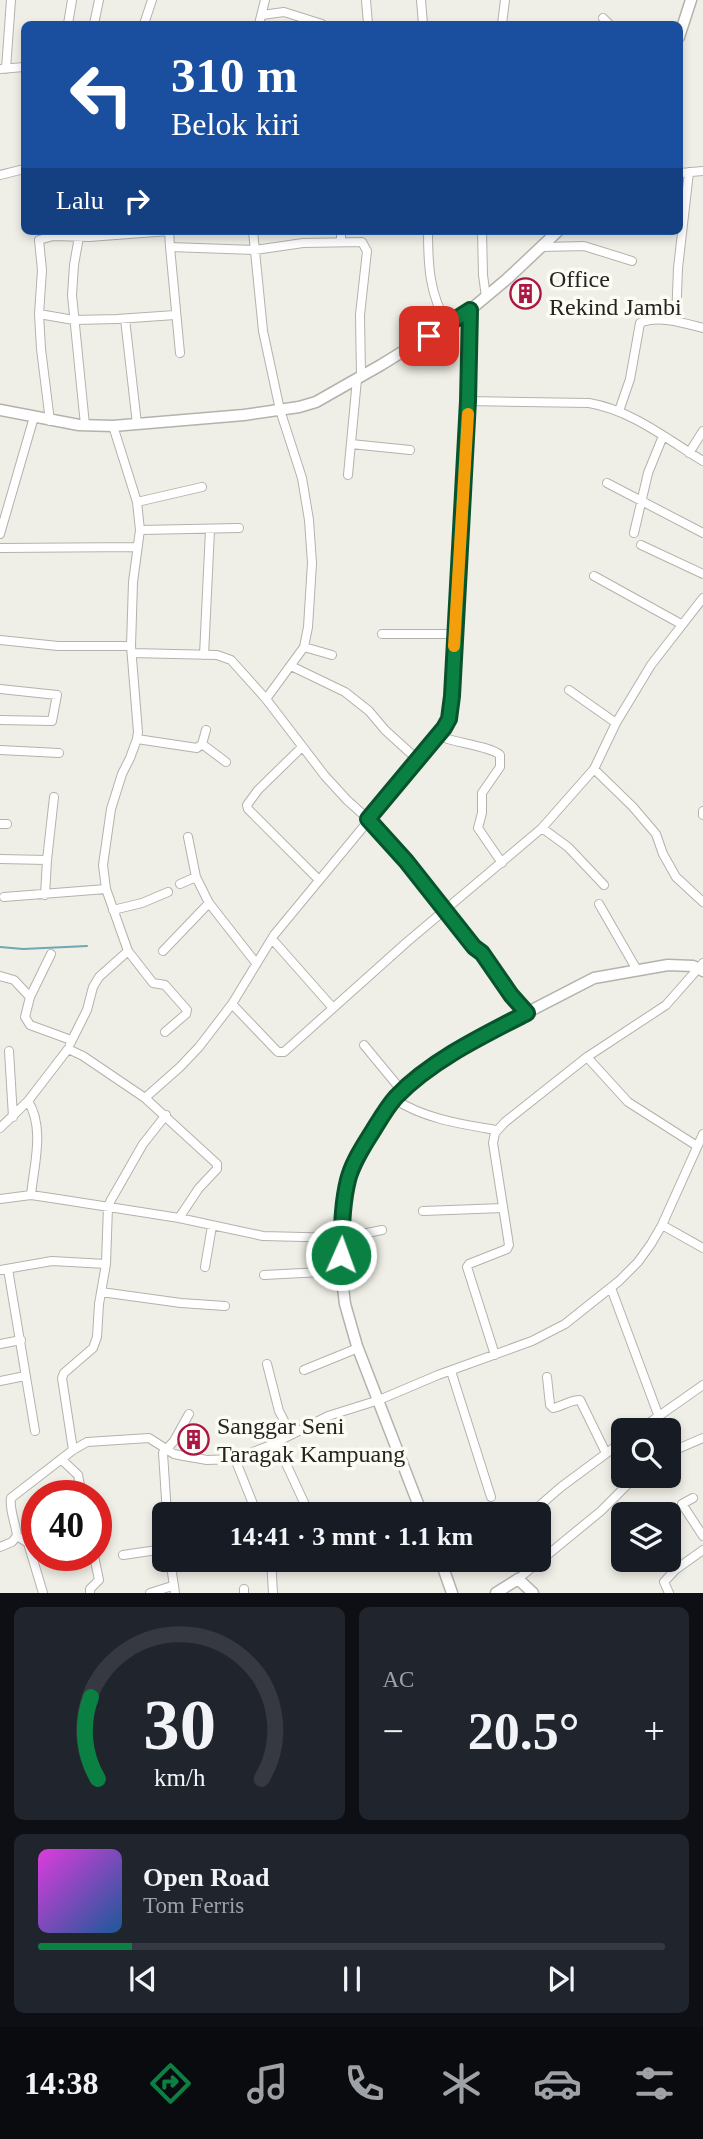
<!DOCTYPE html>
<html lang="id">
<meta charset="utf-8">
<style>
:root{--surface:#171b24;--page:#20242c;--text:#f1f3f6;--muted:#9ea1a6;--line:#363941;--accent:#0b8043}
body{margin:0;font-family:"Times New Roman",serif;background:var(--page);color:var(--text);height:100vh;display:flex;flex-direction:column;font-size:26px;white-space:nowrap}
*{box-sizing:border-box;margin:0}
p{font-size:23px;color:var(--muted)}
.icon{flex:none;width:38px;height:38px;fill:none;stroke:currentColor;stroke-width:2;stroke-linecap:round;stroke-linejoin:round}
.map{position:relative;height:1593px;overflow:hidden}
.details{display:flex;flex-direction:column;gap:14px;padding:14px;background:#0d0f14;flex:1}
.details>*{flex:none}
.hud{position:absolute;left:21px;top:21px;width:662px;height:214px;border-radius:10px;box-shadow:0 4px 10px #0003;background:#1a4fa0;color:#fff;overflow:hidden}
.fabs{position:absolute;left:611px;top:1418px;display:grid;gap:14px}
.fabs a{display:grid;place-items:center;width:70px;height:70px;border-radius:10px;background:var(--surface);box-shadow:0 4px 10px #0003;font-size:35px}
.speed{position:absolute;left:21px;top:1480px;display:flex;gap:14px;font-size:35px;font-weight:700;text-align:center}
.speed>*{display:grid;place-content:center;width:91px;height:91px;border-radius:50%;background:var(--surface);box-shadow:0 4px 10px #0003;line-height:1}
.speed .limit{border:10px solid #d22;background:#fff;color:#111}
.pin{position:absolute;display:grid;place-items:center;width:60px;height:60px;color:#fff;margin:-30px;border-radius:14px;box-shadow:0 4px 10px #0006}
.me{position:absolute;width:77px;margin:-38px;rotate:2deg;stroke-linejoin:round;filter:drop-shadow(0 0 5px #0008)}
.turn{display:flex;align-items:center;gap:24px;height:147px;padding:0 35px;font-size:32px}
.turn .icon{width:91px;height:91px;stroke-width:2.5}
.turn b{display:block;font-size:49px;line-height:60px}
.then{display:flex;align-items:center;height:66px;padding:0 35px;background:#0003;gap:14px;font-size:26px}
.big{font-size:52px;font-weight:700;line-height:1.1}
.details .card{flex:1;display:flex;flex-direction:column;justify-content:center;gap:10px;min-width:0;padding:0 24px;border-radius:10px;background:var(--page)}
.details .dial{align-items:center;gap:0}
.dial svg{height:182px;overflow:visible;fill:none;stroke:var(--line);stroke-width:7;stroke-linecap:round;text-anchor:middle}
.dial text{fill:var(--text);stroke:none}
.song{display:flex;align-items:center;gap:21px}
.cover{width:84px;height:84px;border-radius:10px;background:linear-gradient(135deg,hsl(300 70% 55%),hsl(210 70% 35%))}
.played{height:7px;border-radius:4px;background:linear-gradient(90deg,var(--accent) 15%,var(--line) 15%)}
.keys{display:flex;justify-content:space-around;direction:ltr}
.heat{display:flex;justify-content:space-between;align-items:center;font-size:38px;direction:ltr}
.details .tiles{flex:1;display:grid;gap:14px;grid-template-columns:1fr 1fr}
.card:last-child{grid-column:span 2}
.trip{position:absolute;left:152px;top:1502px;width:399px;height:70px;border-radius:10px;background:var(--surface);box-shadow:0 4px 10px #0003;font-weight:700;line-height:70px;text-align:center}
.tabs{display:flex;height:112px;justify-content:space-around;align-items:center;background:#090b0e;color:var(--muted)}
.tabs .icon{width:49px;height:49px}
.tabs .on{color:var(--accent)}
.tabs b{font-size:32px;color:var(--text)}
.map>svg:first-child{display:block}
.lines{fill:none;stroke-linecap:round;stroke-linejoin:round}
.stream{stroke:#6fa7b3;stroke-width:2}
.street-casing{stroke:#b4b2ab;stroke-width:10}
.secondary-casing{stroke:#b4b2ab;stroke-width:13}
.street{stroke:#fff;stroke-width:8}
.secondary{stroke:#fff;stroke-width:10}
.route-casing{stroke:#07532c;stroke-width:18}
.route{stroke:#0b8043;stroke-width:12}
.slow{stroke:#f59e0b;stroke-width:12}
.labels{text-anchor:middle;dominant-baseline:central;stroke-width:7;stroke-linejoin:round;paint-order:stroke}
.poi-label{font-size:24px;fill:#242421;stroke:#fdfcf4;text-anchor:start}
</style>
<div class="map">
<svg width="703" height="1593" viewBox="0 0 703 1593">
<rect width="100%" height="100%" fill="#f0efe7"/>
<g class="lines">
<path class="stream" d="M0,947l23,2 64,-3"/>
<defs>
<path id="street" d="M366,0l2,24
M421,0l2,24
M262,15l22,-3 38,12
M603,18l6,6
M68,24l4,-24
M94,24l5,-24
M144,24l8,-24
M259,24l6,-24
M502,24l3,-24
M0,69l24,-2
M6,69l5,-69
M679,173l24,-2
M0,175l24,-6
M80,231l-6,34 -2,30 13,130
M169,231l1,16 85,3 48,-7 59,-1 5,9 -7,64 1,61
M253,231l10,100 17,79 22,68 7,42 3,43 -4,64 -4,20 -38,52
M341,231v11
M428,231c0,32 1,65 20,93
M482,231l1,44 3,22
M170,247l10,106
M543,247l41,-1 48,15
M39,314l35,6 43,-1 58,-4
M125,319l12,105
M676,321l2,-53 11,-96
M468,401l121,2c42,7 78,36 114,58
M619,411l11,-32 10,-56c19,-8 44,0 63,5
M50,421l-9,-72 -2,-35 3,-44 -3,-30 14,-4 36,1 80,-6
M113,426l24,76 3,28 -7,52 -2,64 7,86 -1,7 -7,19 -8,16 -11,35 -8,56 3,24 22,62 25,32 12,2 22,25 -1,4 -21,18
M351,444l59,6
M689,453l14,-22
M348,475l9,-96
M607,483l96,50
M137,502l65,-15
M140,530l99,-2
M634,533l14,-60 15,-37
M0,534l34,-117
M641,545l62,29
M0,548l137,-1
M594,576l87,48
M382,634h72
M0,640l58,6h73
M304,647l28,8
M132,653l85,2 14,5 35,39 59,77 22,24 21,19 38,42 68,86 8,6 29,42 16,18
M204,655l6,-125
M291,666l54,26 24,19 16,19 33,30
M0,689l57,6 -5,26 -52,-1
M569,690l47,33
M439,736c16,7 51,10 61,19v12l-18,26v20l-4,15 24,35
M137,739l60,9 5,-4 4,-14
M202,744l24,18
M302,747l-44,43 -11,15 1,4 71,71
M0,750l59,3
M594,769l39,38 23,27 7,20 13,23 27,25
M703,811v4
M0,824h7
M542,828l26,19 36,38
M188,837l8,40 13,26 47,60
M0,859l47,1
M180,884l16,-7
M45,895l2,-35 7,-63
M4,897l102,-8
M599,904l38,66
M113,910l29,-7 26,-11
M272,939l61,69
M163,951l46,-48
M51,954l-21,43 -5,20 5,8 41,15
M0,976l14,4 16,17
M232,1004l42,44 4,4h6l123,-110 135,-114 52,-59 22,-46 35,-58 52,-67
M70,1044l17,-34 6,-23 6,-10 29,-26
M364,1045l38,46
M9,1051l4,66
M587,1057l41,45 69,44
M145,1098l72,66v5l-18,19 -20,30
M394,1099c31,20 67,25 102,31
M28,1101c17,27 6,64 3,94
M0,1128l28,-27 40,-52 15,7 62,42 35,-31 19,-20 33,-43 42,-69 171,-207 4,-9 3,-23 16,-295 2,-91
M0,1199l31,-4 27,4 121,19 84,18 79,2 40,-8
M423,1211l80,-3
M662,1225l41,23
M205,1267l7,-41
M8,1269l27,162
M0,1270l52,-9 54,3
M264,1275l77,-4
M611,1288l48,129
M101,1292l80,11 44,3
M0,1344l21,-4
M495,1355l-28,-88 2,-3 38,-15 2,-4 -16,-102 2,-10 10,-11 82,-65 79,-52 37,-42
M267,1364l12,47 12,23
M304,1370l54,-22
M451,1371l40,126
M547,1377l3,28 3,3c10,-2 17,-8 27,-8l26,53
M0,1381l25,-5
M639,1430l64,-45
M276,1442l32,69
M73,1450l-11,-72 2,-5 29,-25 4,-11 2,-33 7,-40 2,-58 3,-6 32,-56 23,-29
M668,1453l35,-15
M61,1459l17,16 4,21
M235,1459l22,55
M693,1498l-11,6 21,32
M167,1514l-4,-61 11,-12 15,-27
M530,1514l31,-27 62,-46
M17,1536l11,7 15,50
M0,1547l12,-5 5,-6c-1,-12 -8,-26 -6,-38l62,-48 14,-8 62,-4 25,16 10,2 23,4 28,-1 36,-14 57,-29 51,-16 59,-25 94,-34 33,-17 54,-43 19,-19 13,-18 11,-19 41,-91
M123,1555l41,-6
M170,1559l5,34
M271,1559l2,34
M668,1559l7,11
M171,1568l25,-5h76
M518,1579l83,-68 36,-36
M244,1589v4
M90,1593v-4l9,-9 -5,-24
M150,1593l22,-7
M669,1593l-5,-11 11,-12 28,-20"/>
<path id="secondary" d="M679,37l12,-37
M0,410l79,15 34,1 131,-11 55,-8 17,-5 65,-37 89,-55 37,-31 51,-48
M422,1514l-65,-168 -12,-42 -4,-33 2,-65 6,-28 5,-14 40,-65 10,-10 60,-44 130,-67 74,-13 25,1 10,5
M440,1559l12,34
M496,1593l22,-14 15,14"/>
</defs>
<use href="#street" class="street-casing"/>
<use href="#secondary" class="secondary-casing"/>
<use href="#street" class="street"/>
<use href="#secondary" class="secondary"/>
</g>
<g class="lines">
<defs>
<path id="route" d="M341,1255c1,-26 1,-51 7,-75 4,-16 13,-30 21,-43 9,-14 17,-29 27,-40 34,-36 88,-62 131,-84l-16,-18 -29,-42 -8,-6 -68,-86 -38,-42 76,-91 5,-9 3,-23 16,-295 2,-91 -41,26"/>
</defs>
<use href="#route" class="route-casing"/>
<use href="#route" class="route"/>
<path class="slow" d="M454,646l14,-232"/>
</g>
<defs>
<symbol id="building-ring" viewBox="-11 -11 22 22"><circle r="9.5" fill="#fdfcf4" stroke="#aa1646" stroke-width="1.5"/><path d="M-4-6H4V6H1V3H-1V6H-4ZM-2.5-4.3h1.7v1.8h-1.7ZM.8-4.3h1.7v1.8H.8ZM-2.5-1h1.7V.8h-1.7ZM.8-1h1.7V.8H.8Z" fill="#aa1646"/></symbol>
</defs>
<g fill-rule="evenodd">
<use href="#building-ring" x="508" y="276" width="35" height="35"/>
<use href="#building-ring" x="176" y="1422" width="35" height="35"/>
</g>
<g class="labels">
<g class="poi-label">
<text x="549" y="279">Office<tspan x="549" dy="28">Rekind Jambi</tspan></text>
<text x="217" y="1426">Sanggar Seni<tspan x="217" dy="28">Taragak Kampuang</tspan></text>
</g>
</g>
</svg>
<div class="fabs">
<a><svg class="icon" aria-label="search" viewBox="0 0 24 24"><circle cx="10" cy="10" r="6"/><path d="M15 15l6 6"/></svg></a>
<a><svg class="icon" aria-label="layers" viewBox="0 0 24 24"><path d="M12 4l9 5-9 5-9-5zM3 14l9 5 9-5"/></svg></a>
</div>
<div class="speed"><div class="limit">40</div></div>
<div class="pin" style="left:429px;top:336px;background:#d93025"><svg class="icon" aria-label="arrive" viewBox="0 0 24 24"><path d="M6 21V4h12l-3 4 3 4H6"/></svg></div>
<svg class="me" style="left:341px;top:1255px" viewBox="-20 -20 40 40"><circle r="17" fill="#0b8043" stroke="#fff" stroke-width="3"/><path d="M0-11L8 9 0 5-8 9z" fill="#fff"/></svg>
<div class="trip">14:41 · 3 mnt · 1.1 km</div>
<div class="hud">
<div class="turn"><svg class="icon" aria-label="left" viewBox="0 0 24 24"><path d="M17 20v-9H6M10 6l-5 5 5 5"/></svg><div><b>310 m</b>Belok kiri</div></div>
<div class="then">Lalu<svg class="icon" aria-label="right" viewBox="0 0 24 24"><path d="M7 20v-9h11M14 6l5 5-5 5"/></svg></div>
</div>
</div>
<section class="details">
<div class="tiles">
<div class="card dial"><svg viewBox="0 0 100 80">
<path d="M14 69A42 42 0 1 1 86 69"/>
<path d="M14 69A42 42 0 0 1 11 33" stroke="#0b8043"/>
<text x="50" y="56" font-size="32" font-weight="700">30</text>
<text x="50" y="72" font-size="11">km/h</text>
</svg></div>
<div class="card"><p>AC</p>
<div class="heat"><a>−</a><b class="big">20.5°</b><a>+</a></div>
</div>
<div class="card">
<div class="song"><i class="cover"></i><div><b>Open Road</b><p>Tom Ferris</p></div></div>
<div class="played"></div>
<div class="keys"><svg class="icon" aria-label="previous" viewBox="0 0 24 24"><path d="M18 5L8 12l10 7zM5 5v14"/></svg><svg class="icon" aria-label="pause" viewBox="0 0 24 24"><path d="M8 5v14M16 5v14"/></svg><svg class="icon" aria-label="next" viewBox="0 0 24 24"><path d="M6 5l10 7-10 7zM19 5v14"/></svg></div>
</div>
</div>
</section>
<nav class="tabs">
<b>14:38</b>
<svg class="icon on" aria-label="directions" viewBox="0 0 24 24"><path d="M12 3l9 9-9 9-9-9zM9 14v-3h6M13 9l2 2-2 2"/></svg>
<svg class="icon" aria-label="music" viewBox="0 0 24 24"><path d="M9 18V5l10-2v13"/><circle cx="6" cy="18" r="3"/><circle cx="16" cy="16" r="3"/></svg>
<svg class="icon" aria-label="phone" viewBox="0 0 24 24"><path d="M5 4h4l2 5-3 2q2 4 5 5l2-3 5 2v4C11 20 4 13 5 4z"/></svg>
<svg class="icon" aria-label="climate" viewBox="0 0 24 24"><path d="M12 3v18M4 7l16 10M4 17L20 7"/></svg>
<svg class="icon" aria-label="car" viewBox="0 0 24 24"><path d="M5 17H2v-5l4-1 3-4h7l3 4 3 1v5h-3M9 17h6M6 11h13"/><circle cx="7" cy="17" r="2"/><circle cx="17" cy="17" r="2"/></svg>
<svg class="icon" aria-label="filters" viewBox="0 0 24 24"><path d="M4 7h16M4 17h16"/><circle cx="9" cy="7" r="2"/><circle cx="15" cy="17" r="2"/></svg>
</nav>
